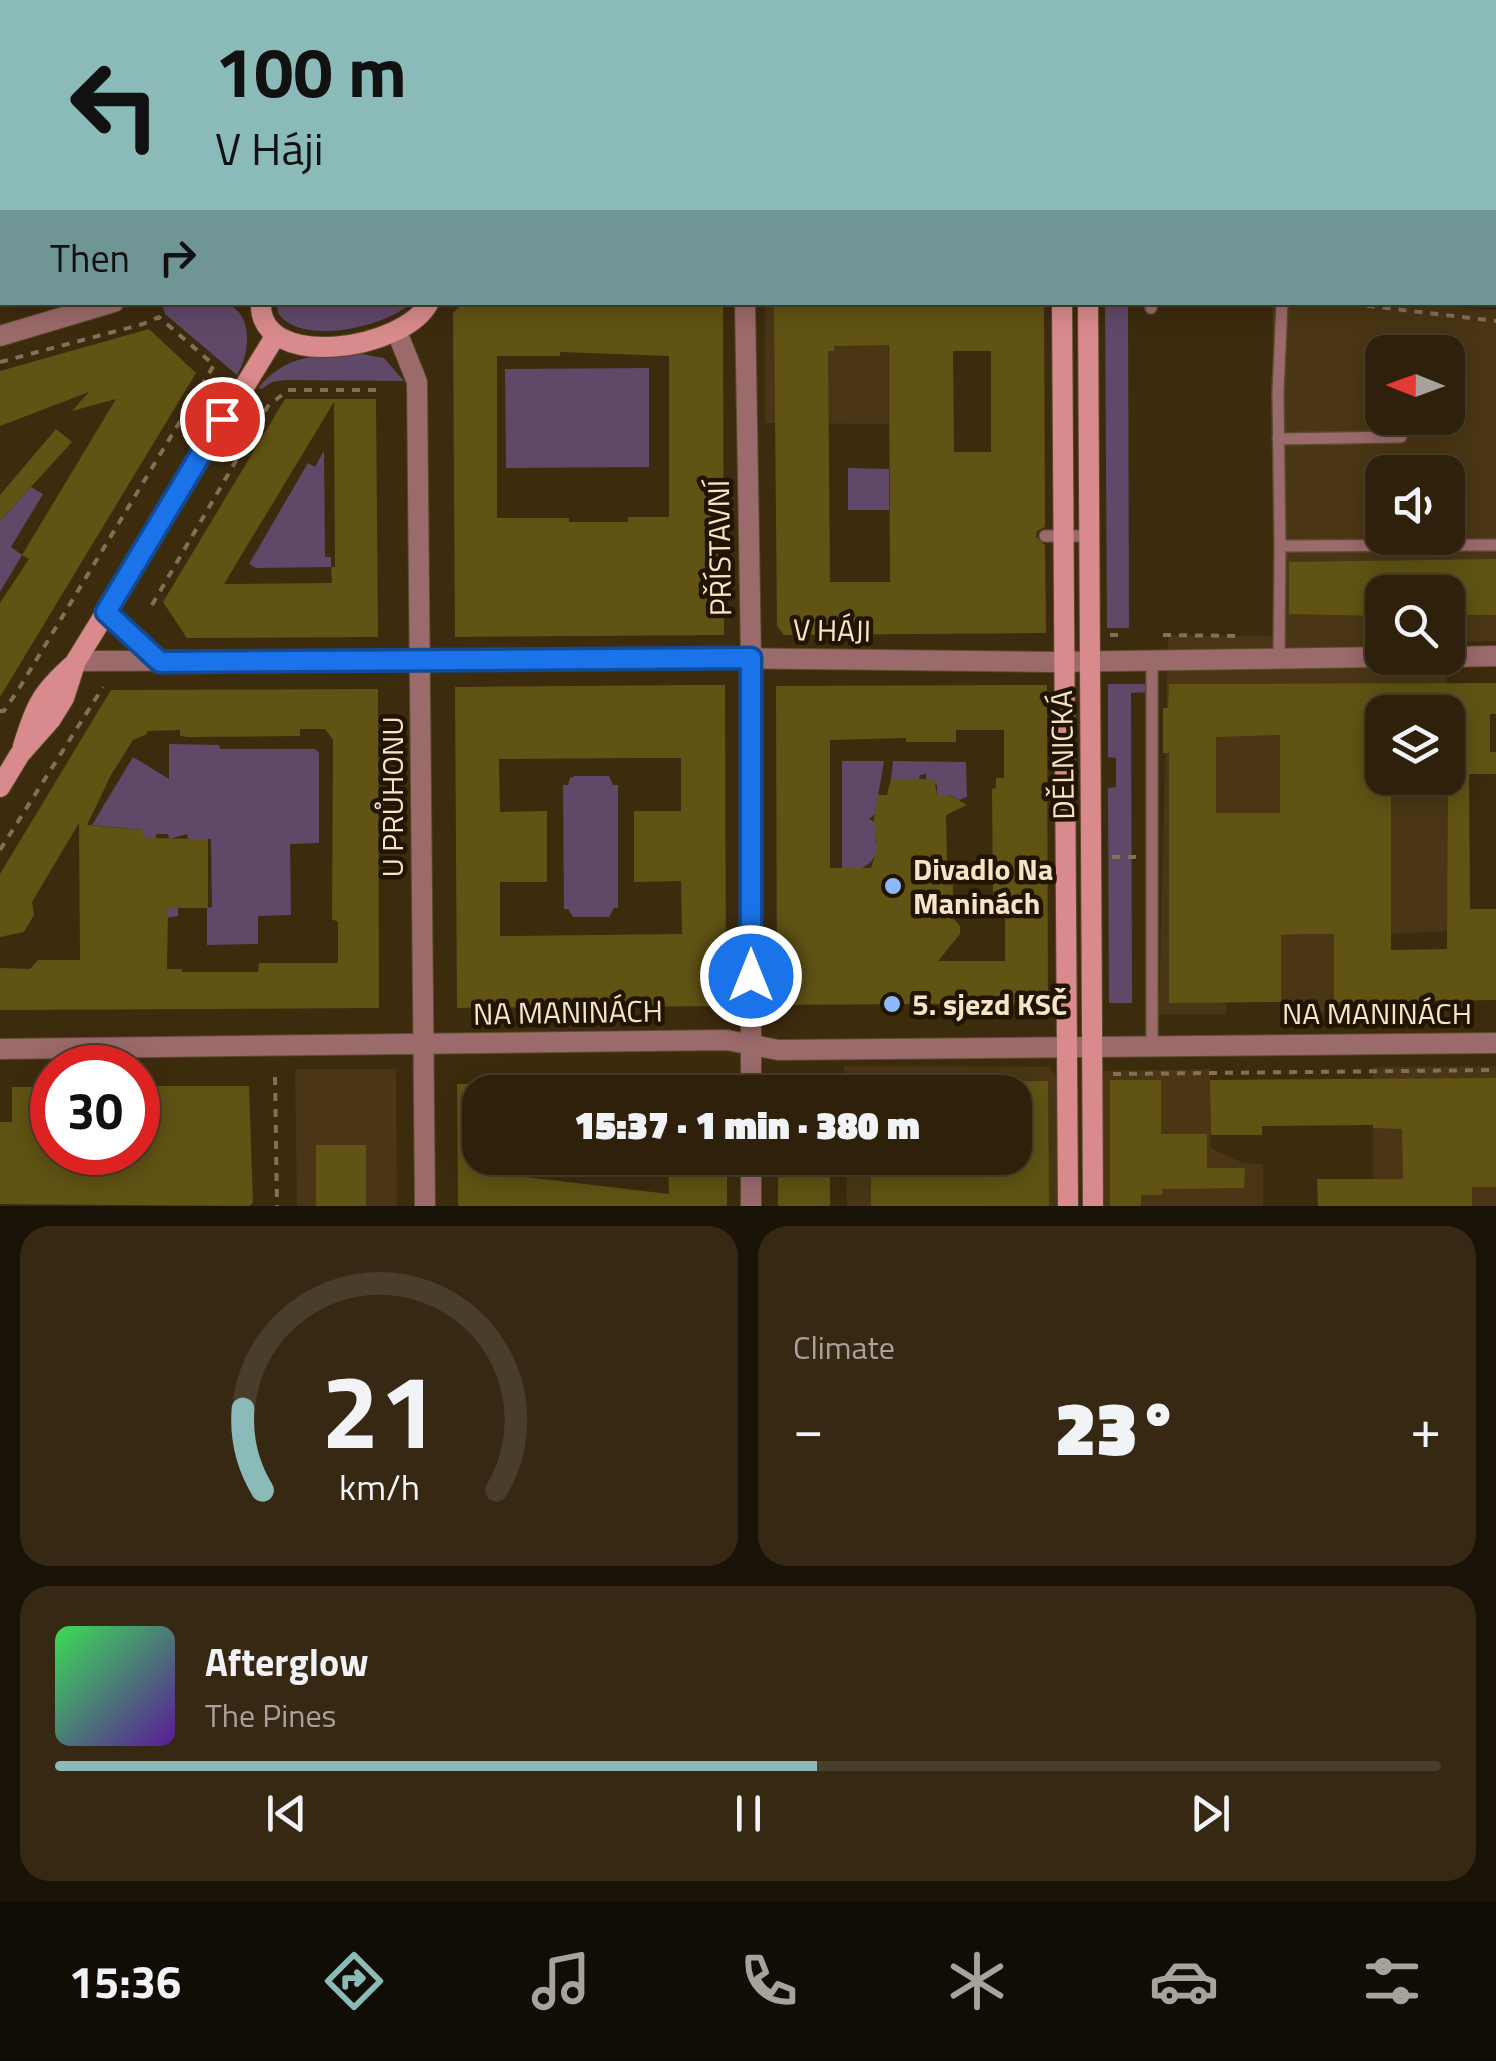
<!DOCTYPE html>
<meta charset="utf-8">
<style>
:root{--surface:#2e200a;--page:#362813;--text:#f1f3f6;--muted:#a7a39c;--line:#493e2b;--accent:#8bbbb9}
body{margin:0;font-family:"Titillium Web",sans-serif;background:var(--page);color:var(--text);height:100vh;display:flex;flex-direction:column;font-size:38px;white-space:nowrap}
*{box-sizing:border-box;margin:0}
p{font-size:32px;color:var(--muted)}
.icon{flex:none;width:55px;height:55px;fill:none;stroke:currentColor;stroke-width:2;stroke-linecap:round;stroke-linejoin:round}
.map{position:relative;height:1206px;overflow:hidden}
.sheet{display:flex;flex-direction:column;gap:20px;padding:20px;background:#191206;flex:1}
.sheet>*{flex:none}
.top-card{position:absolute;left:0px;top:0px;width:1498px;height:305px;box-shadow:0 5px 25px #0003,0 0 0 2px var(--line);background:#8bbbb9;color:#111;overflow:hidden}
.needle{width:65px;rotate:271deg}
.tools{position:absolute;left:1365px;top:335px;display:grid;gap:20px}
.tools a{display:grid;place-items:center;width:100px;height:100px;border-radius:20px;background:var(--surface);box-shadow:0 5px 25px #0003,0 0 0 2px var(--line);font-size:50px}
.speed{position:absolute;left:30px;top:1045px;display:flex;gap:20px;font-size:50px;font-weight:700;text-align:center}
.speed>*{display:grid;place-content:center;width:130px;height:130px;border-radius:50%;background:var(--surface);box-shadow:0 5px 25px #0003,0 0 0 2px var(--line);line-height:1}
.speed .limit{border:15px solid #d22;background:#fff;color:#111}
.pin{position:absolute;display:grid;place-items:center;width:85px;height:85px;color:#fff;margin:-42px;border:5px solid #fff;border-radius:50%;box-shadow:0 2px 10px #0007}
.me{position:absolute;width:110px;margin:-55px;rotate:0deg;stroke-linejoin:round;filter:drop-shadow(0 0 8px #0008)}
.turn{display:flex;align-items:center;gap:35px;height:210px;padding:0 50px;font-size:45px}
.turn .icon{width:130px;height:130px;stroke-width:2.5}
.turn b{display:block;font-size:70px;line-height:85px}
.then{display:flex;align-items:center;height:95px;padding:0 50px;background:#0003;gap:20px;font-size:38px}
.big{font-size:75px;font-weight:800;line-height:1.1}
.sheet .card{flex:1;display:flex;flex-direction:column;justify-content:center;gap:15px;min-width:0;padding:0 35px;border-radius:30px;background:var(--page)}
.sheet .dial{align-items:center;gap:0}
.dial svg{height:260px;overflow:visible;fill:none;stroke:var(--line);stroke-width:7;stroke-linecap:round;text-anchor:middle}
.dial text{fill:var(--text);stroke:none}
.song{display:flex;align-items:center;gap:30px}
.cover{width:120px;height:120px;border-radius:15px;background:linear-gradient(135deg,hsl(130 70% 55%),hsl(270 70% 35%))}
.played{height:10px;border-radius:5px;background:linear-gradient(90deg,var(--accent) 55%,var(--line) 55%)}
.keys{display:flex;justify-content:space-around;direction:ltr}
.heat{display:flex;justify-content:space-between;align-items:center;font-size:55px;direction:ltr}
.sheet .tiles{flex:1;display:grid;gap:20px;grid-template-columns:1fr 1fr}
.card:last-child{grid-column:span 2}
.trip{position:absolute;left:462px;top:1075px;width:570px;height:100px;border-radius:30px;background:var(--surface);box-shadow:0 5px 25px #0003,0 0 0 2px var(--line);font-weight:800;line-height:100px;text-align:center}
.dock{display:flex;height:160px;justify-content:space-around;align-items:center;background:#120d04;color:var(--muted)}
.dock .icon{width:70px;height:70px}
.dock .active{color:var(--accent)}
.dock b{font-size:45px;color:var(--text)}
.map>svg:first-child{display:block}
.built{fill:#4a3614;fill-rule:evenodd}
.green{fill:#604869}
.building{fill:#605314;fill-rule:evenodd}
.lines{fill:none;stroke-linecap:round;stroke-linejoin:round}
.lane-casing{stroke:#5b492c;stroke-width:14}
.street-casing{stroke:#5b492c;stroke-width:22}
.secondary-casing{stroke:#5b492c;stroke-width:22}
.path{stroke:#847155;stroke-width:4;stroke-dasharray:8 8;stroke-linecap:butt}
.lane{stroke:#9b6a6b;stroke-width:11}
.street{stroke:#9b6a6b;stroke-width:20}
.secondary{stroke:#d88a8c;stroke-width:20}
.route-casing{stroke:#114b97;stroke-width:25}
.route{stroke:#1a73e8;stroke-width:18}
.poi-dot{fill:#8bb9fc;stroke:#211400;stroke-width:4}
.labels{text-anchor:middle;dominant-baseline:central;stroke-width:9;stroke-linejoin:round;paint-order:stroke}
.street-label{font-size:30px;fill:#f8e5c9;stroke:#211400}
.poi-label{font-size:30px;font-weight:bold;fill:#f8e5c9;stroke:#211400;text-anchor:start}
</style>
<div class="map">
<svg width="1496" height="1206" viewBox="0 0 1496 1206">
<rect width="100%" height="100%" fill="#3d2b0e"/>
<path class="built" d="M596,0h446l-451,2z
M1386,302l110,8v331l-48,1v-50h-66v66h65l-1,54h-64v66h65v153l-56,3v78l-111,1v-79l-53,1 -1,79h-67l9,-379 111,1 -7,-333zM1382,352h66v66h-66zM1382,472h66v66h-66z
M765,303h123l1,121 -124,-1z
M844,1066l205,1 13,17 -1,122h-214l-1,-48h169v-66h-170z
M1496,1066v140h-123v-139z
M295,1069h101l1,137h-100z
M1210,1069l1,79 32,15 20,1v42h-164v-135z"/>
<path class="green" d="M162,303c18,-1 39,-3 57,-1 36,5 32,50 18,73l-72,-61z
M277,303v-1l134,1c-25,24 -110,44 -133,10z
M1105,303h23l1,325h-22z
M362,354l22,4 20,23 -118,-1 -14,2 -10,7 -4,-1c32,-37 59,-31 104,-34z
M649,368v99l-143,1 -1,-99z
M324,451l1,106h6v10l-75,1 -7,-4 59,-101 7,4z
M848,468l41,1v41h-41z
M31,487l12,7 -32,53 11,8 -22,37v-71z
M1108,684h40v8l-17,1 1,310h-23l-1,-215 8,-1v-29l-8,-1z
M169,744l50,1 1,4h95l4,4v90l-29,1 1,71 -33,1v28l-51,1v-37l5,-1 -1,-68h-23l-1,-5 -18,5 -1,-5h-12l1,74h21v8l-35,5v-91l-51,-5 41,-68 36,22z
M842,761h42l-9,53 -6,5 6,3 4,12 -4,6 4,6c-7,22 -17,22 -37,29z
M893,761l73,1 1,35 -8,3 -8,-5h-14v-10l-3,-1 -1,-5h-7v-5l-6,1 -1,4h-28z
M575,776h34l4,9h5v123h-4l-5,9h-36l-5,-8h-4l-1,-124h5l2,-7z"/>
<path class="building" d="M463,302h260l1,333 -269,2 -2,-324zM560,352l109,4v161h-41v5h-59v-4h-72v-162h63z
M774,302h270l1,225 -8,4 -1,6 9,8 1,88 -262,2 -7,-9zM889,345l1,237h-60l-2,-231h6v-5zM953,351h38v101h-37z
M149,329l47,44 -196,324v-94l29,-44 -7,-4 94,-156 -44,12 17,-19 -89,34v-55z
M285,399h91l2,238 -191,1 -24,-36zM334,402l1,165h-4l1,16 -108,1z
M56,429l16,13 -72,79v-26z
M1496,559v56h-48v-23h-66v24l-93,-2v-52z
M1496,683v31h-6v38h6v22h-27l1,135h26v91l-162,2v-68h-31l-22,1v67l-112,1v-250h-6v-45h5l1,-24zM1382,712h66l-1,237 -56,1v-172h-9zM1280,735v78h-64v-76z
M695,685h30l1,321 -269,2 -2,-321zM636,758h45v53h-47v71l47,-1 1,53 -182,2v-54h47v-71l-47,1 -1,-53z
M1047,685l1,318 -271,2 -1,-319zM956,730h48v48h-8v10l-4,1 1,106h12v66h-67l22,-27v-8l-8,-9 1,-34 14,-9 -20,-10 -1,-49 21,-10 -17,-10h-13l-3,-16h-43l-4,16h-9l-4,24 3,29 -6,20h-41v-128l76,-2v4h50z
M378,689l1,319 -379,2v-42l30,1 8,-9h42l-1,-137 -47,79 2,13 -10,17 -24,5v-63l111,-184zM300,729h25l8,11 -1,179 6,3v41h-79l-1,9h-76v-3h-15l1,-61h40v-69l-65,-1v-8l-56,-5 24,-50 22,-35 14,-6v-3l33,-1v6l8,1 112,-1z
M1496,1078v109h-24v19h-154l-1,-27h86l-1,-50 -29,-1v-3l-111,1v9h-51l-1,-55z
M1110,1080h51v54h46v34h38l-1,20 -82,1v6h-21v11h-31z
M1015,1081h33l1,125h-178v-40l111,-1v-7h33z
M457,1084h23v74h28v17l161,19 -1,-36h59v48h-269z
M138,1086h111l4,117 -4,3 -249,-2v-82h12v-35h40v65h86z
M316,1145h50v61h-50z
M778,1158h46v5h6v43h-52z"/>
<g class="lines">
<defs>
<path id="lane" d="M619,2l5,-2
M1219,2v-2
M1151,308v-6
M1278,439l123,-2
M1045,536h45
M1280,546l-2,-153 4,-91
M1279,658l1,-112 216,-1
M1152,1044v-385"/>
<path id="street" d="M487,2l1,-2
M0,61l2,-1
M745,302l6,356v434
M397,332l20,50 8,824
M0,336l114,-34
M107,612l53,50
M1448,657l48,-1
M76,661l654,-3 321,4 331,-5
M0,1049l727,-9 51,10 718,-7
M751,1206v-48"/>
<path id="secondary" d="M1068,2v-2
M1108,2v-2
M1495,277h1
M261,302c-4,71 145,48 168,0
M1062,302l6,904
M1088,302l5,904
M23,746c14,-43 18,-53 52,-83
M0,787l20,-33 31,-35 13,-21 12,-37 200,-326"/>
</defs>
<use href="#lane" class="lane-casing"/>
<use href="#street" class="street-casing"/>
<use href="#secondary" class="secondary-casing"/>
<path class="path" d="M964,0l1,2
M1196,0v2
M1343,2v-2
M1419,2l1,-2
M0,142l2,-1
M1495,231h1
M0,258l2,-1
M0,280l2,4
M1335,302l161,19
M0,362l143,-38 16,-7 55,48 -194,322 -16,24h-4
M152,605l116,-199 20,-16h96
M1110,635h16
M1163,635l80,1
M0,850l103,-163
M1112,857h26
M1113,1074l383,-4
M275,1077l2,129"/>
<use href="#lane" class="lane"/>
<use href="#street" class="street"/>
<use href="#secondary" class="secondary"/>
</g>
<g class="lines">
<defs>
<path id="route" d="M222,419l-116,193 54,50 591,-4v318"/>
</defs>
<use href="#route" class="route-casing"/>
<use href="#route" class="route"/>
</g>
<g class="poi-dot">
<circle cx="893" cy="886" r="10"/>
<circle cx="892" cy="1004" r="10"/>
</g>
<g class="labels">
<g class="street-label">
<text transform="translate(719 548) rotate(-91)">PŘÍSTAVNÍ</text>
<text transform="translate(832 630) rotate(1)">V HÁJI</text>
<text transform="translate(1062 755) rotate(-91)">DĚLNICKÁ</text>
<text transform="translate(392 797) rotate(-90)">U PRŮHONU</text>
<text transform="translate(568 1012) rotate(-1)">NA MANINÁCH</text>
<text x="1377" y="1013">NA MANINÁCH</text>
</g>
<g class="poi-label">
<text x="913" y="869">Divadlo Na<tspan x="913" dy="34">Maninách</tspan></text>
<text x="912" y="1004">5. sjezd KSČ</text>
</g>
</g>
</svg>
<div class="tools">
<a><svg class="needle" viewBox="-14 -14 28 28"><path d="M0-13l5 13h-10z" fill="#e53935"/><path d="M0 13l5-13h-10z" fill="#a7a39c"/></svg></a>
<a><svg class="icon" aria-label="sound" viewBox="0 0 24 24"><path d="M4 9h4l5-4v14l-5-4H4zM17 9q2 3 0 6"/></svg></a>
<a><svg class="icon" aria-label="search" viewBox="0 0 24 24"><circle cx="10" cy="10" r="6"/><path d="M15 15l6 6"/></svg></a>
<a><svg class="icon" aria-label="layers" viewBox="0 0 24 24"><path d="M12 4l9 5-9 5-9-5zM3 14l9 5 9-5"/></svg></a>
</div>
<div class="speed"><div class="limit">30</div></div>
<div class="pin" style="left:222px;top:419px;background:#d93025"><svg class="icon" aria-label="arrive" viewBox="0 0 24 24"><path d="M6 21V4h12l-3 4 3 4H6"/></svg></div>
<svg class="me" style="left:751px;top:976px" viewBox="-20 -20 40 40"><circle r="17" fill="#1a73e8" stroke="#fff" stroke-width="3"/><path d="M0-11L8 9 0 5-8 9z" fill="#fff"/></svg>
<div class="trip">15:37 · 1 min · 380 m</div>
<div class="top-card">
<div class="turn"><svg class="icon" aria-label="left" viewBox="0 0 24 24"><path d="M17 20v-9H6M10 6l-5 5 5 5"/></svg><div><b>100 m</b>V Háji</div></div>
<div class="then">Then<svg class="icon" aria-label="right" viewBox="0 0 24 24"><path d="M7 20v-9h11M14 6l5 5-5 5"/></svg></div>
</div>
</div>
<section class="sheet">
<div class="tiles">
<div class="card dial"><svg viewBox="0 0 100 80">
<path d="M14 69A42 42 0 1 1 86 69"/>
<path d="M14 69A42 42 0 0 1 8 44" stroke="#8bbbb9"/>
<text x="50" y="56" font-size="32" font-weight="700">21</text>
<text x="50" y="72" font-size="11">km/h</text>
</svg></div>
<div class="card"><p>Climate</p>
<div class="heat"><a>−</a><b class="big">23°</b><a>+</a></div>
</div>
<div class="card">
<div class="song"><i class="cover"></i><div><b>Afterglow</b><p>The Pines</p></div></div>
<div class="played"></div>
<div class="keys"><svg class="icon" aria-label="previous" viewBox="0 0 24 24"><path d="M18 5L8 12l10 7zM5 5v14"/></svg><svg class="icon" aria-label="pause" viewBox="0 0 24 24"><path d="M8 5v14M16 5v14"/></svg><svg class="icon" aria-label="next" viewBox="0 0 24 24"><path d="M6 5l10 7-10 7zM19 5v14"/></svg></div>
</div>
</div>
</section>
<nav class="dock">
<b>15:36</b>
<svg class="icon active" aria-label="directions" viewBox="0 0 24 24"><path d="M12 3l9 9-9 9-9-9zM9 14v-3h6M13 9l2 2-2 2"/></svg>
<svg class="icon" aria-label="music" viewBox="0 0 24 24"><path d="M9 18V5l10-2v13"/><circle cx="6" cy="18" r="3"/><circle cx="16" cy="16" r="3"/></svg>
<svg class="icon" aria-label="phone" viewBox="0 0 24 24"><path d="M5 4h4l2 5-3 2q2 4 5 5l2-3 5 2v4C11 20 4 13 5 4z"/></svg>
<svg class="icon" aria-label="climate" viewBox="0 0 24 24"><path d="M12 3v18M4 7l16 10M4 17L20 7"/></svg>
<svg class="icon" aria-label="car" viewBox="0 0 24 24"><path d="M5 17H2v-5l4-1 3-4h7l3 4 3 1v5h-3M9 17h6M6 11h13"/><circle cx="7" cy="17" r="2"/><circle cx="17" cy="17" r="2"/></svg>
<svg class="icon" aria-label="filters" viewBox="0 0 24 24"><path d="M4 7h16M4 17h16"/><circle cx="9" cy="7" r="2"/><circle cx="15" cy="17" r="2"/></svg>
</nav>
